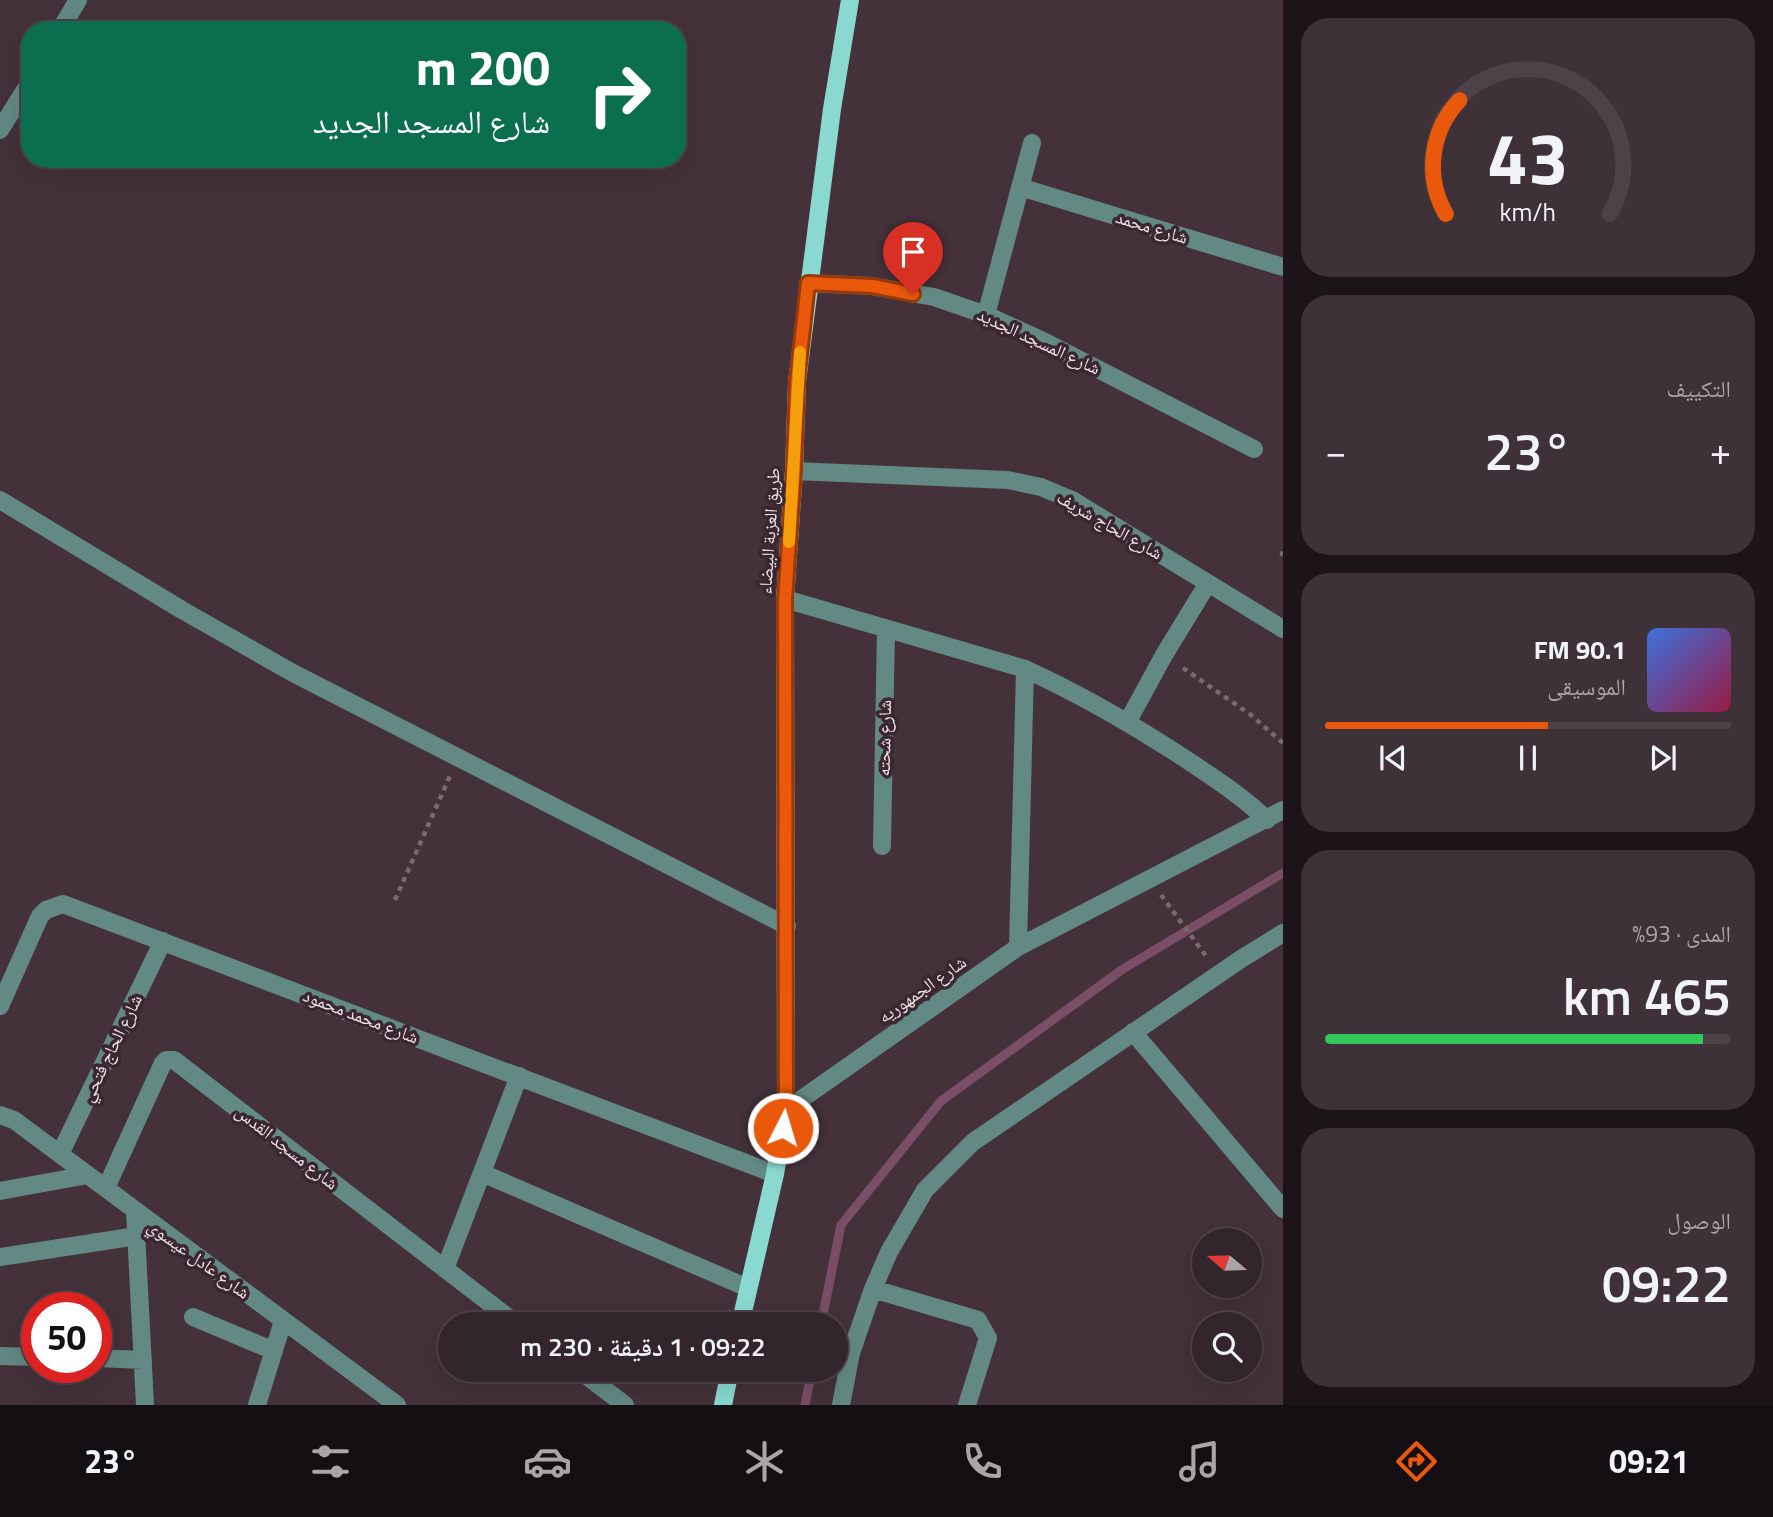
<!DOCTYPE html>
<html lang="ar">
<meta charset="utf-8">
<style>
:root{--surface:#33252c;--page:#3e3138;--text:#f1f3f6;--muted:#a9a5a9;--line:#4e4248;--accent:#ea580c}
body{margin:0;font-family:"Titillium Web","Noto Naskh Arabic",sans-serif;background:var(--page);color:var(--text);direction:rtl;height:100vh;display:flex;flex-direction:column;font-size:26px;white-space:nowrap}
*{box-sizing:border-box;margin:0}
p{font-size:23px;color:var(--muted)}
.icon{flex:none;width:38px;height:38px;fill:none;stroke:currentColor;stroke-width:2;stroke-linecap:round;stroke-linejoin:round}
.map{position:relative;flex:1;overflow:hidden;direction:ltr}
.sheet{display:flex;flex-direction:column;gap:18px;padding:18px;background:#1c1418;width:490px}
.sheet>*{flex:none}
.top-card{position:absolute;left:21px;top:21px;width:665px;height:147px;border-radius:28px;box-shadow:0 7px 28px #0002,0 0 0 2px var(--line);direction:rtl;background:#0b6e4f;color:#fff;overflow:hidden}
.needle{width:46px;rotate:289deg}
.buttons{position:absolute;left:1192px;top:1228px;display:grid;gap:14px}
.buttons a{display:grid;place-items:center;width:70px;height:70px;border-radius:50%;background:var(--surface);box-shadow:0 7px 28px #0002,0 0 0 2px var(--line);font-size:35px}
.speed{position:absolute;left:21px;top:1292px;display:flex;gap:14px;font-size:35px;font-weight:700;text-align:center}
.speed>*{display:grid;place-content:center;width:91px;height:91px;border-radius:50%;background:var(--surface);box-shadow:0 7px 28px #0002,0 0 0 2px var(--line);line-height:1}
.speed .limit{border:10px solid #d22;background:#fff;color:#111}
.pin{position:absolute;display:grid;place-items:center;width:60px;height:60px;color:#fff;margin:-72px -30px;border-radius:50% 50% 50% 0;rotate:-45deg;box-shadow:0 0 7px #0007}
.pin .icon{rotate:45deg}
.me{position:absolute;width:77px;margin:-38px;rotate:5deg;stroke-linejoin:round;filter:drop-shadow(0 0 5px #0008)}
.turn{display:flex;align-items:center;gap:24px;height:147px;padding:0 21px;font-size:32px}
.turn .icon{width:91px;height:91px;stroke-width:2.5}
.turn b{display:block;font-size:49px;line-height:60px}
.big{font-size:52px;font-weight:600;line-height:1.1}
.sheet .card{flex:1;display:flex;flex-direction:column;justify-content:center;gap:10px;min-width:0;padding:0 24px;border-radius:28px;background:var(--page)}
.sheet .dial{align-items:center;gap:0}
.dial svg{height:182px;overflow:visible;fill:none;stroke:var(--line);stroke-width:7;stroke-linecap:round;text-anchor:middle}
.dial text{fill:var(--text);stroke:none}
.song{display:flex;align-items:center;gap:21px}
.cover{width:84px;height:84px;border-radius:10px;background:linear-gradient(135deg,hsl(220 70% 55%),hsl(340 70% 35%))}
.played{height:7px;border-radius:4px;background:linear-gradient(90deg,var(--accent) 55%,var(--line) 55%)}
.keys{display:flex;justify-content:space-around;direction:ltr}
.heat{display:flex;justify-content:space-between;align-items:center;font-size:38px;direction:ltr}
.charge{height:10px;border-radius:5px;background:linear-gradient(90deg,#34c759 93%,var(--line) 0)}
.trip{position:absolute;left:438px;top:1312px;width:410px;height:70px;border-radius:35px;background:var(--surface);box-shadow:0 7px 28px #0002,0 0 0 2px var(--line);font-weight:600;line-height:70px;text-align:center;direction:rtl}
.dock{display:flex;height:112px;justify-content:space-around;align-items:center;background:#140f12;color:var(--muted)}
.dock .icon{width:49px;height:49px}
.dock .active{color:var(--accent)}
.dock b{font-size:32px;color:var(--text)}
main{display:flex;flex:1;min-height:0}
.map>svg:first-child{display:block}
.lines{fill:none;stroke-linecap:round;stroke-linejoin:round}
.stream{stroke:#7a4e66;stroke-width:9}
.path{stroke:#7a6971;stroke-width:4.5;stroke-dasharray:5 5;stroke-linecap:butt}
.minor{stroke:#638984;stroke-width:18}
.major{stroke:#89d9d0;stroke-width:18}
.route-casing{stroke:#983908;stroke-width:18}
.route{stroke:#ea580c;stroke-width:12}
.slow{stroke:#f59e0b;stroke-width:12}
.labels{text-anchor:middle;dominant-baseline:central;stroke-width:7;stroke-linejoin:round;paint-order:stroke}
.street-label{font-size:18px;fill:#f2e5ea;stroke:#3a2730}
</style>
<main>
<section class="sheet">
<div class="card dial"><svg viewBox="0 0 100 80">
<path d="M14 69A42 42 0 1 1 86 69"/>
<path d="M14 69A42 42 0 0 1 20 19" stroke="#ea580c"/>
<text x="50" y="56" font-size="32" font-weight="700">43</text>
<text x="50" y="72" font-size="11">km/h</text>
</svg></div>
<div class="card"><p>التكييف</p>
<div class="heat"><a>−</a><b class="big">23°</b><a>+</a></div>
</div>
<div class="card">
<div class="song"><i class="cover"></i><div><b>90.1 FM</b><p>الموسيقى</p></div></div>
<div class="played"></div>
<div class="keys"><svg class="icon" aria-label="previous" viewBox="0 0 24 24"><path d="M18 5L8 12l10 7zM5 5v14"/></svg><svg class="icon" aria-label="pause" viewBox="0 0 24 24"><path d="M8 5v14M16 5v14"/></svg><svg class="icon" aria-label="next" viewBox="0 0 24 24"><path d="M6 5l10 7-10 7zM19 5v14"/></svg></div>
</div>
<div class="card"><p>المدى · 93%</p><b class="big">465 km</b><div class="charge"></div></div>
<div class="card"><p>الوصول</p><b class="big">09:22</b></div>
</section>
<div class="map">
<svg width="1283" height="1405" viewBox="0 0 1283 1405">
<rect width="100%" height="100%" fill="#44313a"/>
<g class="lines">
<path class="stream" d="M821,1325l20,-100 100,-124 182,-132 160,-96
M805,1405l7,-35"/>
<path class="path" d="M1280,553l3,1
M1183,668l68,47 32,28
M1161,895l45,61
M395,900l55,-124"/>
<path class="minor" d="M60,30l18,-30
M0,130l30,-48
M1020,187l263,80
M808,283l63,3 63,11 52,18 57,26 211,108
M986,315l46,-172
M794,471l214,9 33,7 31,13 211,129
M0,500l182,110 111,63 494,253
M785,599l240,70c55,25 105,54 156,87 30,20 60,39 86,64
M1128,721l36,-66 44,-72
M882,846l4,-217
M1018,947l7,-278
M0,1006l40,-90 6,-6 17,-6 712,270
M1133,1032l150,177
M786,1110l232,-163 265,-137
M0,1115l14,5 383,285
M60,1154l103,-213
M482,1173l266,115
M106,1188l57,-125 3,-3h8l344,265
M0,1191l88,-16
M135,1212l10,193
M0,1257l137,-21
M445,1269l74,-193
M873,1289l105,31 10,18 -21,67
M193,1317l81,34
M0,1356l37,1
M96,1358l47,2
M579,1370l46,35
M257,1405l26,-84
M841,1405l10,-52 22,-64 16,-37 36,-62 48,-48 268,-183 42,-26"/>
<path class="major" d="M740,1325l35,-151 11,-64 -1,-511 9,-128 3,-89 35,-273 18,-109
M723,1405l7,-35"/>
</g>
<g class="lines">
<defs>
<path id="route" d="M783,1128l3,-18 -1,-511 9,-128 3,-89 11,-99 64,3 41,8"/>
</defs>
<use href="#route" class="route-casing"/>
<use href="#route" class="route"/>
<path class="slow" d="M789,542l11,-190"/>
</g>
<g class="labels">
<g class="street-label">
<text transform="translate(1152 227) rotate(17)">شارع محمد</text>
<text transform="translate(1039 341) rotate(25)">شارع المسجد الجديد</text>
<text transform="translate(1110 525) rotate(30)">شارع الحاج شريف</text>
<text transform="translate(769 531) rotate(-86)">طريق العزبة البيضاء</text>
<text transform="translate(884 738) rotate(-89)">شارع شحته</text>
<text transform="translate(922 989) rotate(-35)">شارع الجمهوريه</text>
<text transform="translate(361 1016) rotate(21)">شارع محمد محمود</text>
<text transform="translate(111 1048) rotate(-64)">شارع الحاج فتحي</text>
<text transform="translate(287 1147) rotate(38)">شارع مسجد القدس</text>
<text transform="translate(199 1259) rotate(36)">شارع عادل عيسوي</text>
</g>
</g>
</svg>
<div class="buttons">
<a><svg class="needle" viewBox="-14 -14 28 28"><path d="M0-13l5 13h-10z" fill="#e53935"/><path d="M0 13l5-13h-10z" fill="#a9a5a9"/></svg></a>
<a><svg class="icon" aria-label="search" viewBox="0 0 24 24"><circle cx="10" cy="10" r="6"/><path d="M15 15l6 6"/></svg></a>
</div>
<div class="speed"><div class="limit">50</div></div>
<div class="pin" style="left:913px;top:294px;background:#d93025"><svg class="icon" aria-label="arrive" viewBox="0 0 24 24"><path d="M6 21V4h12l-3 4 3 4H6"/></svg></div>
<svg class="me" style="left:783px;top:1128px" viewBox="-20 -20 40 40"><circle r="17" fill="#ea580c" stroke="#fff" stroke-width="3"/><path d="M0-11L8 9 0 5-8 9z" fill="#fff"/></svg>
<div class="trip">09:22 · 1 دقيقة · 230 m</div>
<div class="top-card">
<div class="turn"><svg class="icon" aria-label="right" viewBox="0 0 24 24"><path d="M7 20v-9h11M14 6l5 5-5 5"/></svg><div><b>200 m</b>شارع المسجد الجديد</div></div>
</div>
</div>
</main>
<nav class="dock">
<b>09:21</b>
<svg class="icon active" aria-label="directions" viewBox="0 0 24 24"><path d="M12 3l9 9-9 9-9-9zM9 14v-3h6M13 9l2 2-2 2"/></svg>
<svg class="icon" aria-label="music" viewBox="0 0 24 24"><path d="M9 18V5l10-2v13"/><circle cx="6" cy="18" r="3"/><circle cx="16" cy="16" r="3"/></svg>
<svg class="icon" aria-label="phone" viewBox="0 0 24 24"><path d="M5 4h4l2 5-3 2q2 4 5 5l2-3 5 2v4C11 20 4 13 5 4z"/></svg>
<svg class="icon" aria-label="climate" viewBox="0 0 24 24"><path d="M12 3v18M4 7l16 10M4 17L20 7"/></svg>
<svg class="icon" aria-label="car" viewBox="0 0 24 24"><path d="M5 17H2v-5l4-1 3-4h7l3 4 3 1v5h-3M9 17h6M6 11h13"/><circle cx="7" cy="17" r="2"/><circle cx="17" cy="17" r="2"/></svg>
<svg class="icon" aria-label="filters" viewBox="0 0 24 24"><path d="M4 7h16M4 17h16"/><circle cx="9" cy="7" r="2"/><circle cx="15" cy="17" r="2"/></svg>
<b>23°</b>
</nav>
